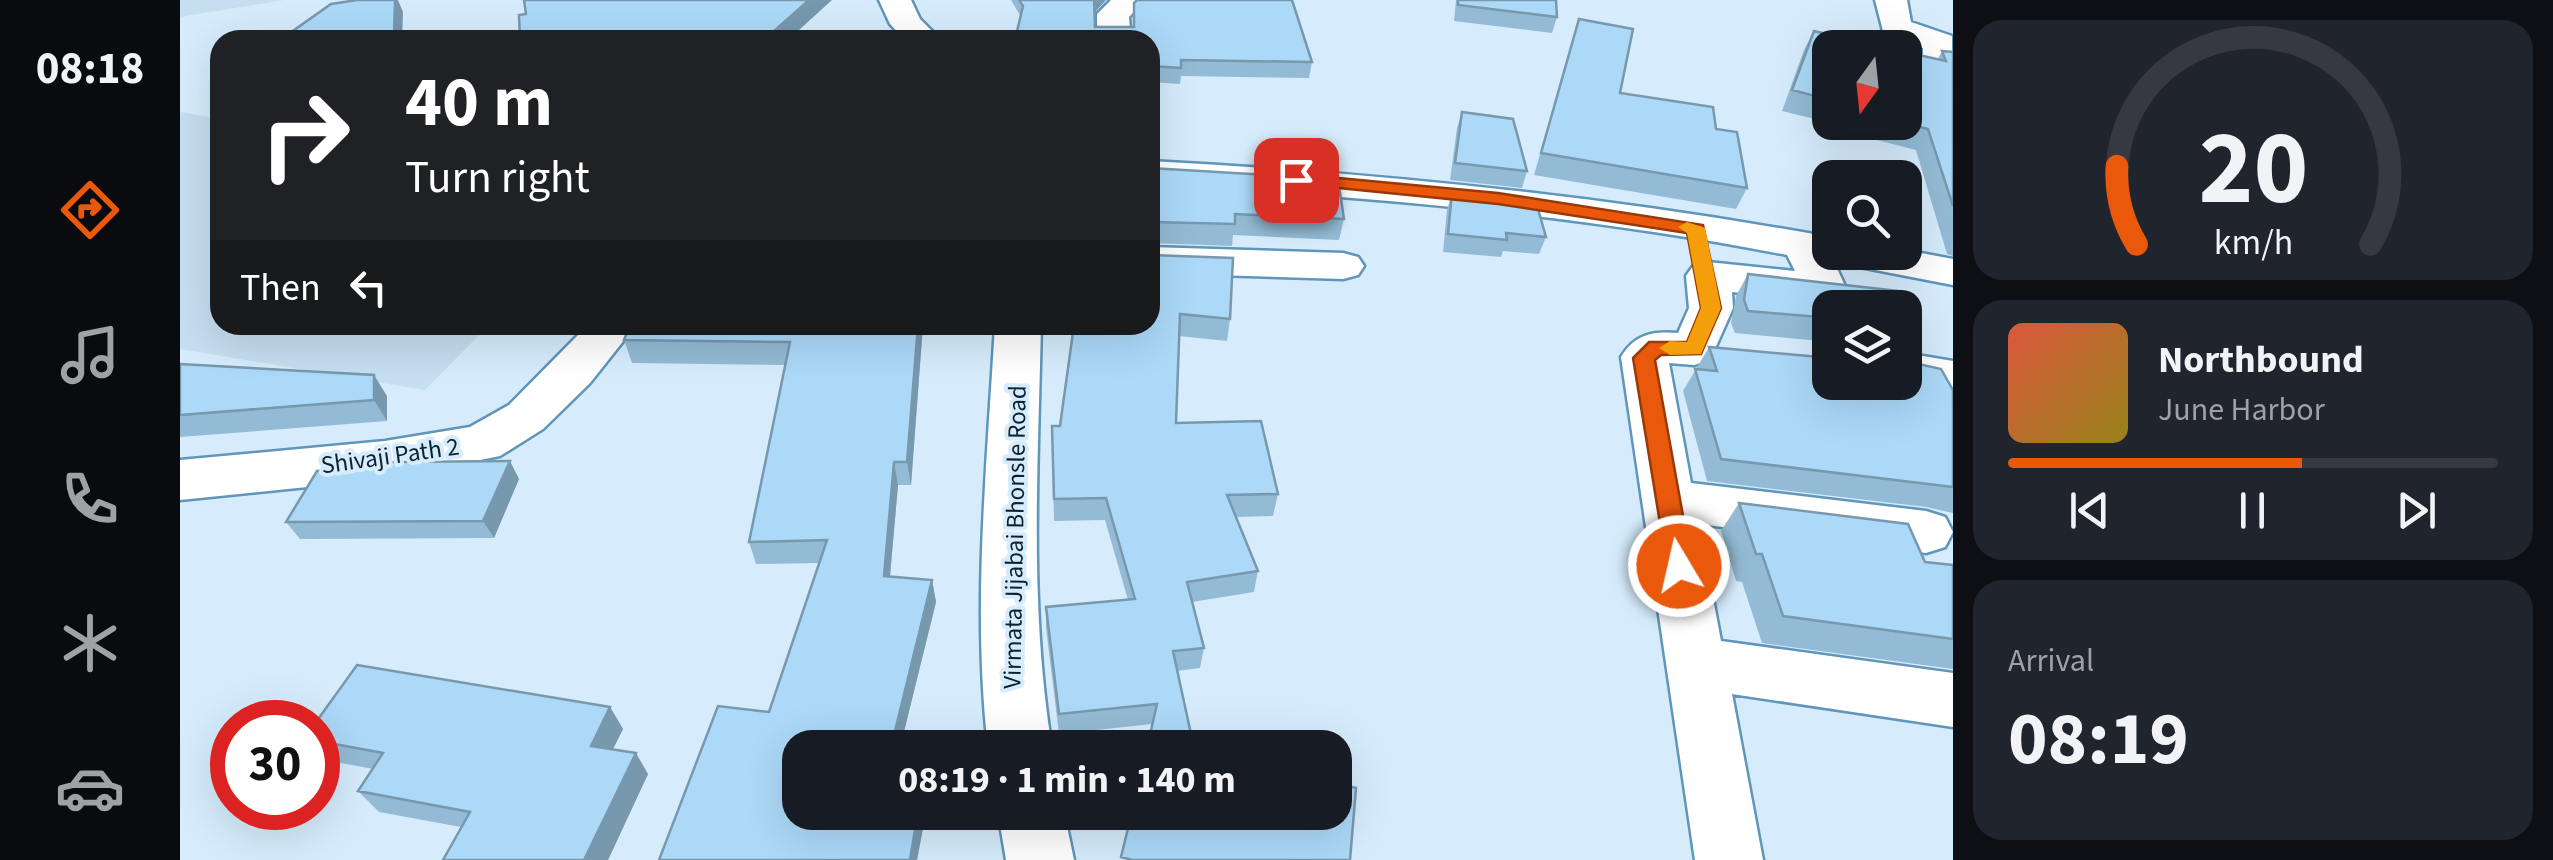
<!DOCTYPE html>
<meta charset="utf-8">
<style>
:root{--surface:#171b24;--page:#20242c;--text:#f1f3f6;--muted:#9ea1a6;--line:#363941;--accent:#ea580c}
body{margin:0;font-family:"Source Sans 3",sans-serif;background:var(--page);color:var(--text);height:100vh;display:flex;flex-direction:column;font-size:38px;white-space:nowrap}
*{box-sizing:border-box;margin:0}
p{font-size:32px;color:var(--muted)}
.icon{flex:none;width:55px;height:55px;fill:none;stroke:currentColor;stroke-width:2;stroke-linecap:round;stroke-linejoin:round}
.map{position:relative;flex:1;overflow:hidden}
.drawer{display:flex;flex-direction:column;gap:20px;padding:20px;background:#0d0f14;width:600px}
.drawer>*{flex:none}
.top-card{position:absolute;left:30px;top:30px;width:950px;height:305px;border-radius:30px;box-shadow:0 10px 40px #0002;background:#202124;color:#fff;overflow:hidden}
.needle{width:65px;rotate:195deg}
.tools{position:absolute;left:1632px;top:30px;display:grid;gap:20px}
.tools a{display:grid;place-items:center;width:110px;height:110px;border-radius:20px;background:var(--surface);box-shadow:0 10px 40px #0002;font-size:50px}
.speed{position:absolute;left:30px;top:700px;display:flex;gap:20px;font-size:50px;font-weight:700;text-align:center}
.speed>*{display:grid;place-content:center;width:130px;height:130px;border-radius:50%;background:var(--surface);box-shadow:0 10px 40px #0002;line-height:1}
.speed .limit{border:15px solid #d22;background:#fff;color:#111}
.pin{position:absolute;display:grid;place-items:center;width:85px;height:85px;color:#fff;margin:-42px;border-radius:20px;box-shadow:0 5px 15px #0006}
.me{position:absolute;width:110px;margin:-55px;rotate:351deg;stroke-linejoin:round;filter:drop-shadow(0 0 8px #0008)}
.turn{display:flex;align-items:center;gap:35px;height:210px;padding:0 30px;font-size:45px}
.turn .icon{width:130px;height:130px;stroke-width:2.5}
.turn b{display:block;font-size:70px;line-height:85px}
.then{display:flex;align-items:center;height:95px;padding:0 30px;background:#0003;gap:20px;font-size:38px}
.big{font-size:75px;font-weight:700;line-height:1.1}
.drawer .tile{flex:1;display:flex;flex-direction:column;justify-content:center;gap:15px;min-width:0;padding:0 35px;border-radius:30px;background:var(--page)}
.drawer .dial{align-items:center;gap:0}
.dial svg{height:260px;overflow:visible;fill:none;stroke:var(--line);stroke-width:7;stroke-linecap:round;text-anchor:middle}
.dial text{fill:var(--text);stroke:none}
.song{display:flex;align-items:center;gap:30px}
.cover{width:120px;height:120px;border-radius:15px;background:linear-gradient(135deg,hsl(10 70% 55%),hsl(50 70% 35%))}
.played{height:10px;border-radius:5px;background:linear-gradient(90deg,var(--accent) 60%,var(--line) 60%)}
.keys{display:flex;justify-content:space-around;direction:ltr}
.trip{position:absolute;left:602px;top:730px;width:570px;height:100px;border-radius:30px;background:var(--surface);box-shadow:0 10px 40px #0002;font-weight:700;line-height:100px;text-align:center}
main{display:flex;flex:1;min-height:0}
.tabs{display:flex;flex-direction:column;width:180px;justify-content:space-around;align-items:center;background:#090b0e;color:var(--muted)}
.tabs .icon{width:70px;height:70px}
.tabs .current{color:var(--accent)}
.tabs b{font-size:45px;color:var(--text)}
.map>svg:first-child{display:block}
.built{fill:#c5def0}
.lines{fill:none;stroke-linecap:round;stroke-linejoin:round}
.minor-casing{stroke:#5f96ba;stroke-width:5}
.minor{fill:#fff;fill-rule:evenodd}
.wall{fill:#94bbd5}
.shaded-wall{fill:#7898ae}
.building{fill:#acd9f8;stroke:#7898ae;stroke-width:2.5}
.route{fill:#ea580c;stroke:#983908;stroke-width:2.5}
.slow{fill:#f59e0b}
.labels{text-anchor:middle;dominant-baseline:central;stroke-width:8;stroke-linejoin:round;paint-order:stroke}
.street-label{font-size:25px;fill:#0b2231;stroke:#d6ecfc}
</style>
<main>
<nav class="tabs">
<b>08:18</b>
<svg class="icon current" aria-label="directions" viewBox="0 0 24 24"><path d="M12 3l9 9-9 9-9-9zM9 14v-3h6M13 9l2 2-2 2"/></svg>
<svg class="icon" aria-label="music" viewBox="0 0 24 24"><path d="M9 18V5l10-2v13"/><circle cx="6" cy="18" r="3"/><circle cx="16" cy="16" r="3"/></svg>
<svg class="icon" aria-label="phone" viewBox="0 0 24 24"><path d="M5 4h4l2 5-3 2q2 4 5 5l2-3 5 2v4C11 20 4 13 5 4z"/></svg>
<svg class="icon" aria-label="climate" viewBox="0 0 24 24"><path d="M12 3v18M4 7l16 10M4 17L20 7"/></svg>
<svg class="icon" aria-label="car" viewBox="0 0 24 24"><path d="M5 17H2v-5l4-1 3-4h7l3 4 3 1v5h-3M9 17h6M6 11h13"/><circle cx="7" cy="17" r="2"/><circle cx="17" cy="17" r="2"/></svg>
</nav>
<div class="map">
<svg width="1773" height="860" viewBox="0 0 1773 860">
<rect width="100%" height="100%" fill="#d6ecfc"/>
<path class="built" d="M0,0h104l-104,17z
M0,112l40,7v206h269l-64,65 -245,-41z"/>
<g class="lines">
<defs>
<path id="minor" d="M699,0h32l9,19 21,21h-36l-15,-16z
M931,0h35l-17,17 2,23h-34v-26z
M1695,0h32l4,22 41,14v31h-24l-5,-7v-12l-39,-13z
M970,161c229,12 455,35 680,76v15l75,-2 48,9v26l-119,-23 12,26 -6,10 -16,4 -92,-10 1,16 -23,52 -16,5 -25,-2 22,120 235,28 19,6 8,15 -8,15 -19,6 -227,-29 22,117 232,32v54l-221,-33 31,166h-68l-74,-503c14,-23 32,-26 57,-24l11,-25 -3,-32 7,-10 15,-4 87,9 -8,-16c-210,-41 -423,-59 -637,-70z
M970,247l193,6 15,4 6,9 -6,9 -15,4 -193,-6z
M408,325h48l-46,58 -47,46 -43,27 -115,23 -205,21v-40l205,-19 85,-14 39,-22z
M815,325h46c-3,142 -12,282 11,423h-64c-16,-142 -1,-282 7,-423z
M1725,353l48,8v32l-57,-11h9z
M818,812h66l10,48h-68z"/>
</defs>
<use href="#minor" class="minor-casing"/>
<use href="#minor" class="minor"/>
</g>
<path class="wall" d="M831,0h95l-12,13 1,14h38l1,-24 178,59 -3,16 -128,-2 -1,8 -30,-2v-42l-129,-23z
M1276,0h100l1,17 -5,16 -98,-12z
M1399,19l41,74 96,36 31,59 -11,21 -202,-34z
M1634,31l16,17v74h75l37,-71 11,1v204l-6,-2 -31,-104 -90,-23 1,-5 -45,-11 22,-61z
M1282,112l65,59 -5,17 -72,-8 7,-52z
M970,168l194,51 -5,21 -106,-5 -1,11 -82,-3z
M1272,193l94,44 -7,17 -36,-3 -2,6 -58,-5 4,-42z
M970,254l80,65 -3,22 -48,-5 -3,87 102,71 -5,22 -37,1 22,54 -4,21 -62,10 12,46 -4,20 -23,3 -25,53 -93,10 -13,-106v-21l82,-7 -23,-80 -51,1 -2,-95h8z
M1568,274l150,17 21,37 -1,28 -5,6 28,7 12,21v123l-27,-6 -219,-26 -24,-90 26,-44 121,11v24h75v-74h-75v34l-95,-9 -4,-10 5,-27z
M450,325h293l-12,160h-13l-8,91 42,4 4,22 -32,129 28,3 3,14h-135v64h126l-9,48h-258l110,-148 50,-149 -63,1 -7,-22 37,-177 -154,-2 -8,-23z
M0,364l207,32v25l-207,16z
M339,479l-25,59 -194,1 -14,-17z
M1559,503l186,59 28,3v104l-191,-26 -20,-61 -6,-1 -15,-50z
M430,707l13,22 -10,20 35,25 -40,86h-165l18,-33 -82,-15 -21,-21 15,-22 -48,-9 -7,-7v-31z"/>
<path class="shaded-wall" d="M215,0h3l5,12 -1,28 -8,-2z
M629,0h23l-44,40h-24z
M914,0h12l-13,14z
M738,325h5l-12,160 -4,-23z
M194,375l13,21v25l-13,-21z
M330,461l9,18 -25,59 -11,-17z
M714,462l4,23 -10,113 -4,-22z
M752,580l4,22 -36,146 -5,-17z
M430,707l13,22 -19,38 -13,-21z
M456,753l12,21 -40,86h-24z
M738,812h8l-9,48h-7z"/>
<path class="building" d="M177,0h38l-1,38 36,2h-150l51,-36z
M344,0h285l-45,40h-244l-1,-25 7,-1z
M839,0h75l1,27h39v-24l3,-3h155l20,62 -131,-2v8l-31,-2v-26h-135l8,-34z
M1278,0h98l1,17 -99,-12z
M1399,19l54,10 -13,64 93,14 3,22 21,3 10,56 -206,-35z
M1634,31l72,17h-56v52l-38,-10z
M1762,51l11,1v154l-25,-77 -26,-7h3v-70l41,9z
M1282,112l51,7 14,52 -72,-8z
M970,168l188,11 6,40 -109,-5v10l-83,-2 -2,1z
M1272,193l84,9 10,35 -40,-4 1,7 -59,-6z
M970,254l1,1 82,3 -3,61 -50,-5 -4,109 85,-2 17,73 -51,1 31,76 -71,11 17,66 -31,3 21,97h-47l10,-44 -98,10 -13,-107 89,-8 -29,-101 -52,1 -2,-73h8l14,-101h76z
M1568,274l150,17 21,37 -1,28 -8,1v5l31,7 12,21v97l-232,-28 -26,-90 22,2 -8,-24 121,11v24h75v-74h-75v10l-82,-7 -4,-11z
M450,325h288l-11,137h-13l-10,114 48,4 -37,151 37,3 -2,14h-130v64h118l-8,48h-251l59,-154 51,6 58,-172 -78,2 41,-200 -166,-2z
M0,364l194,11v25l-194,15z
M330,461l-27,60 -197,1 31,-51 76,-9z
M1559,503l169,21 17,38 28,3v74l-170,-23 -21,-62h-6z
M177,665l253,42 -19,39 45,7 -52,107h-141l27,-48 -112,-21 25,-38 -65,-12v-19h-2z
M1155,783l21,5 -6,72h-218l-11,-3 11,-45h203z"/>
<path class="route" d="M1116,174l202,19 205,32 18,83 -20,46 -40,1 -6,5 37,206 -4,7h-18l-3,-7 -34,-208 16,-16h38l14,-34 -14,-75 -189,-29 -209,-21 -2,-3z"/>
<path class="slow" d="M1507,222l18,6 16,80 -20,46 -31,1 -11,-7 11,-7 17,1 14,-34 -14,-75 -9,-6z"/>
<g class="labels">
<g class="street-label">
<text transform="translate(210 456) rotate(-8)">Shivaji Path 2</text>
<text transform="translate(835 537) rotate(-89)">Virmata Jijabai Bhonsle Road</text>
</g>
</g>
</svg>
<div class="tools">
<a><svg class="needle" viewBox="-14 -14 28 28"><path d="M0-13l5 13h-10z" fill="#e53935"/><path d="M0 13l5-13h-10z" fill="#9ea1a6"/></svg></a>
<a><svg class="icon" aria-label="search" viewBox="0 0 24 24"><circle cx="10" cy="10" r="6"/><path d="M15 15l6 6"/></svg></a>
<a><svg class="icon" aria-label="layers" viewBox="0 0 24 24"><path d="M12 4l9 5-9 5-9-5zM3 14l9 5 9-5"/></svg></a>
</div>
<div class="speed"><div class="limit">30</div></div>
<div class="pin" style="left:1116px;top:180px;background:#d93025"><svg class="icon" aria-label="arrive" viewBox="0 0 24 24"><path d="M6 21V4h12l-3 4 3 4H6"/></svg></div>
<svg class="me" style="left:1499px;top:566px" viewBox="-20 -20 40 40"><circle r="17" fill="#ea580c" stroke="#fff" stroke-width="3"/><path d="M0-11L8 9 0 5-8 9z" fill="#fff"/></svg>
<div class="trip">08:19 · 1 min · 140 m</div>
<div class="top-card">
<div class="turn"><svg class="icon" aria-label="right" viewBox="0 0 24 24"><path d="M7 20v-9h11M14 6l5 5-5 5"/></svg><div><b>40 m</b>Turn right</div></div>
<div class="then">Then<svg class="icon" aria-label="left" viewBox="0 0 24 24"><path d="M17 20v-9H6M10 6l-5 5 5 5"/></svg></div>
</div>
</div>
<section class="drawer">
<div class="tile dial"><svg viewBox="0 0 100 80">
<path d="M14 69A42 42 0 1 1 86 69"/>
<path d="M14 69A42 42 0 0 1 8 45" stroke="#ea580c"/>
<text x="50" y="56" font-size="32" font-weight="700">20</text>
<text x="50" y="72" font-size="11">km/h</text>
</svg></div>
<div class="tile">
<div class="song"><i class="cover"></i><div><b>Northbound</b><p>June Harbor</p></div></div>
<div class="played"></div>
<div class="keys"><svg class="icon" aria-label="previous" viewBox="0 0 24 24"><path d="M18 5L8 12l10 7zM5 5v14"/></svg><svg class="icon" aria-label="pause" viewBox="0 0 24 24"><path d="M8 5v14M16 5v14"/></svg><svg class="icon" aria-label="next" viewBox="0 0 24 24"><path d="M6 5l10 7-10 7zM19 5v14"/></svg></div>
</div>
<div class="tile"><p>Arrival</p><b class="big">08:19</b></div>
</section>
</main>
